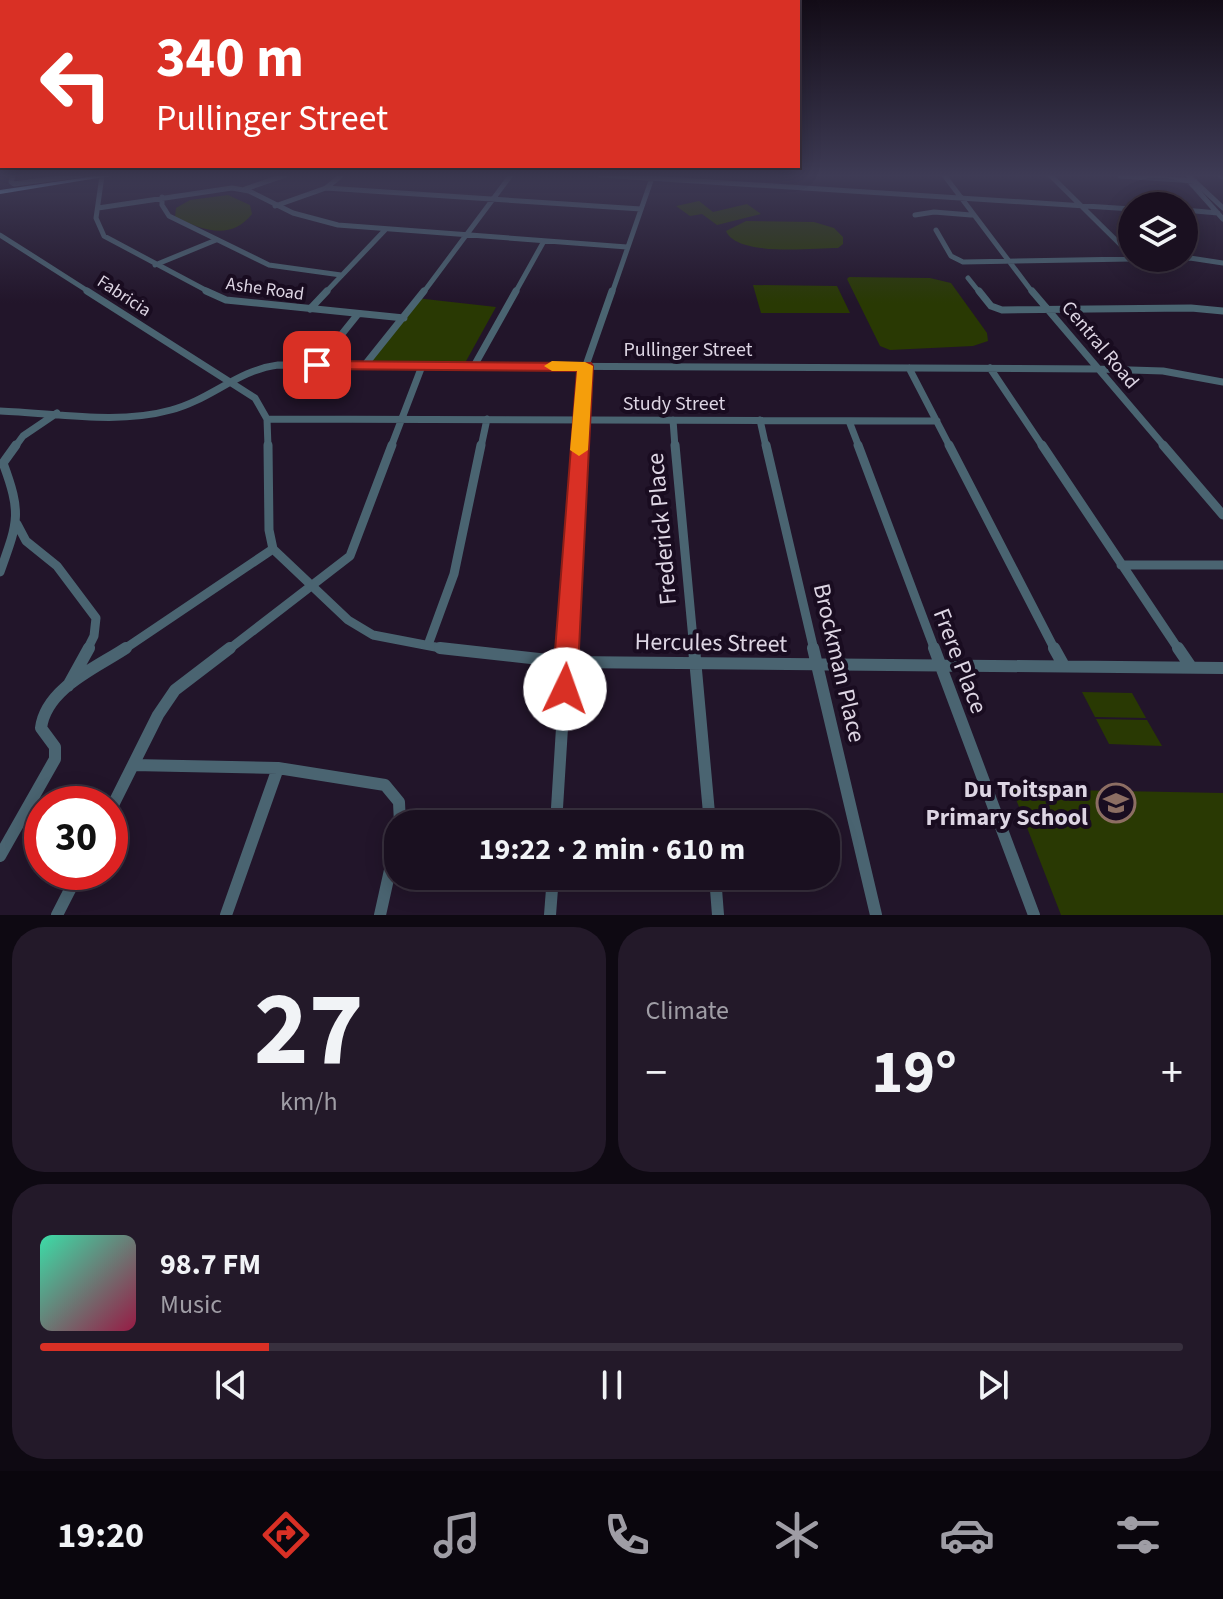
<!DOCTYPE html>
<meta charset="utf-8">
<style>
:root{--surface:#1a1020;--page:#231929;--text:#f1f3f6;--muted:#9f9da5;--line:#38303e;--accent:#d93025}
body{margin:0;font-family:"Source Sans 3",sans-serif;background:var(--page);color:var(--text);height:100vh;display:flex;flex-direction:column;font-size:30px;white-space:nowrap}
*{box-sizing:border-box;margin:0}
p{font-size:26px;color:var(--muted)}
.icon{flex:none;width:44px;height:44px;fill:none;stroke:currentColor;stroke-width:2;stroke-linecap:round;stroke-linejoin:round}
.map{position:relative;height:915px;overflow:hidden}
.side{display:flex;flex-direction:column;gap:12px;padding:12px;background:#0e0912;flex:1}
.side>*{flex:none}
.banner{position:absolute;left:0px;top:0px;width:800px;height:168px;box-shadow:0 4px 20px #0003,0 0 0 2px var(--line);background:#d93025;color:#fff;overflow:hidden}
.controls{position:absolute;left:1118px;top:192px;display:grid;gap:16px}
.controls a{display:grid;place-items:center;width:80px;height:80px;border-radius:50%;background:var(--surface);box-shadow:0 4px 20px #0003,0 0 0 2px var(--line);font-size:40px}
.speed{position:absolute;left:24px;top:786px;display:flex;gap:16px;font-size:40px;font-weight:700;text-align:center}
.speed>*{display:grid;place-content:center;width:104px;height:104px;border-radius:50%;background:var(--surface);box-shadow:0 4px 20px #0003,0 0 0 2px var(--line);line-height:1}
.speed .limit{border:12px solid #d22;background:#fff;color:#111}
.pin{position:absolute;display:grid;place-items:center;width:68px;height:68px;color:#fff;margin:-34px;border-radius:16px;box-shadow:0 4px 12px #0006}
.me{position:absolute;width:88px;margin:-44px;rotate:3deg;stroke-linejoin:round;filter:drop-shadow(0 0 6px #0008)}
.turn{display:flex;align-items:center;gap:28px;height:168px;padding:0 24px;font-size:36px}
.turn .icon{width:104px;height:104px;stroke-width:2.5}
.turn b{display:block;font-size:56px;line-height:68px}
.big{font-size:60px;font-weight:700;line-height:1.1}
.side .tile{flex:1;display:flex;flex-direction:column;justify-content:center;gap:12px;min-width:0;padding:0 28px;border-radius:32px;background:var(--page)}
.side .dial{align-items:center;gap:0}
.dial b{font-size:104px;line-height:1}
.song{display:flex;align-items:center;gap:24px}
.cover{width:96px;height:96px;border-radius:12px;background:linear-gradient(135deg,hsl(160 70% 55%),hsl(340 70% 35%))}
.played{height:8px;border-radius:4px;background:linear-gradient(90deg,var(--accent) 20%,var(--line) 20%)}
.keys{display:flex;justify-content:space-around;direction:ltr}
.heat{display:flex;justify-content:space-between;align-items:center;font-size:44px;direction:ltr}
.side .tiles{flex:1;display:grid;gap:12px;grid-template-columns:1fr 1fr}
.tile:last-child{grid-column:span 2}
.trip{position:absolute;left:384px;top:810px;width:456px;height:80px;border-radius:32px;background:var(--surface);box-shadow:0 4px 20px #0003,0 0 0 2px var(--line);font-weight:700;line-height:80px;text-align:center}
.dock{display:flex;height:128px;justify-content:space-around;align-items:center;background:#0a060d;color:var(--muted)}
.dock .icon{width:56px;height:56px}
.dock .selected{color:var(--accent)}
.dock b{font-size:36px;color:var(--text)}
.map>svg:first-child{display:block}
.green{fill:#293903}
.lines{fill:none;stroke-linecap:round;stroke-linejoin:round}
.minor-far3{stroke:#4a6471;stroke-width:5}
.minor-far2{stroke:#4a6471;stroke-width:7}
.minor-far1{stroke:#4a6471;stroke-width:9}
.minor{stroke:#4a6471;stroke-width:12}
.highway{fill:#88cced;fill-rule:evenodd}
.route{fill:#d93025;stroke:#8d1f18;stroke-width:2}
.slow{fill:#f59e0b}
.labels{text-anchor:middle;dominant-baseline:central;stroke-width:8;stroke-linejoin:round;paint-order:stroke}
.far-street-label{font-size:18px;fill:#ddd5e3;stroke:#190c20}
.street-label{font-size:20px;fill:#ddd5e3;stroke:#190c20}
.near-street-label{font-size:24px;fill:#ddd5e3;stroke:#190c20}
.near-poi-label{font-size:24px;font-weight:bold;fill:#ddd5e3;stroke:#190c20;text-anchor:end}
</style>
<div class="map">
<svg width="1223" height="915" viewBox="0 0 1223 915">
<rect width="100%" height="100%" fill="#22152a"/>
<path class="green" d="M228,195l22,10 2,9c-22,28 -51,15 -77,3l1,-9 14,-8z
M699,201l14,11 34,-8 14,10 -44,11 -15,-11 -12,2 -14,-10z
M746,221l68,1 20,6 9,9v7l-5,4c-26,0 -101,9 -112,-17z
M849,277l81,1 21,5 36,50 1,8 -15,5 -83,4 -10,-4 -33,-67z
M753,285l84,1 13,27h-89z
M416,298l80,9 -31,56h-96z
M1082,692l50,1 14,25 -51,-1z
M1096,719l51,1 15,26 -53,-2z
M1012,789l211,4v122h-162z"/>
<g class="lines">
<path class="minor-far3" d="M13,175l-2,7 3,2 67,-9
M601,175l531,34
M944,175l89,118
M1050,175l82,81
M1188,175l35,33
M1219,175l4,2
M102,176l-6,42 8,18 107,57
M1120,176l75,5
M1189,181l34,38
M326,188l315,21
M245,189l41,-14
M162,197v8l7,11 100,49 72,10
M275,206l51,-18 16,-13
M98,208l134,-20 17,3 44,22 45,12 289,22
M1184,210l34,3
M915,215l19,-3 37,3
M936,230l15,26 12,6 227,-4 33,5
M0,235l91,58
M155,265l61,-25
M968,278l12,15
M325,293l60,-63
M423,293l88,-118
M515,293l29,-52
M612,293l41,-118"/>
<path class="minor-far2" d="M87,291l168,107 12,21 1,28
M206,291l20,9 178,18
M979,291l12,15 11,4 189,-2 32,3
M1032,291l133,156
M310,309l17,-18
M317,365l41,-51
M364,366l60,-75
M474,366l42,-75
M909,368l41,79
M990,368l53,79
M0,411c56,2 117,14 171,-1 39,-10 67,-40 107,-45l821,4 64,2 60,11
M267,419l670,2
M673,420l2,27
M760,420l6,27
M849,421l10,26
M15,447l8,-11 34,-23
M391,447l31,-81
M481,447l6,-28
M579,447l5,-76 28,-80"/>
<path class="minor-far1" d="M268,445l1,85 4,19 75,71 25,15 78,15
M675,445l19,205
M766,445l48,205
M858,445l77,205
M949,445l106,205
M1042,445l137,205
M1163,445l60,70
M17,524l9,17 31,25 39,52 -2,18 -7,14
M1121,565h102
M0,572c18,-50 22,-58 3,-109l13,-18
M428,645l26,-71 27,-129
M123,650l150,-101
M228,650l122,-94 42,-111
M567,650l12,-205"/>
<path class="minor" d="M440,648l126,14 657,6
M694,648l16,176
M813,648l63,267
M934,648l100,267
M1054,648l10,18
M1178,648l13,19
M68,686l21,-38
M133,765l145,3 107,17 14,17 1,22
M110,811l48,-96 17,-25 55,-42
M556,824l11,-176
M0,856l55,-97v-12l-14,-19c5,-40 55,-60 85,-80
M715,876l3,39
M57,915l22,-43
M226,915l52,-147
M380,915l18,-81
M550,915l3,-39"/>
<path class="highway" d="M102,175h14l-116,19v-4z"/>
</g>
<linearGradient id="sky" x2="0" y2="1"><stop stop-color="#130c17"/><stop offset="0.58" stop-color="#3e3b55"/><stop offset="1" stop-color="#3e3b55" stop-opacity="0"/></linearGradient>
<rect width="1223" height="303" fill="url(#sky)"/>
<path class="route" d="M317,361l274,2 2,3 -16,323 -4,8 -8,3 -9,-3 -4,-8 25,-318 -265,-2 -2,-4z"/>
<path class="slow" d="M585,362l8,4 -5,84 -9,6 -9,-6 7,-79h-25l-8,-5 8,-5z"/>
<defs>
<symbol id="school-ring" viewBox="-11 -11 22 22"><circle r="9.5" fill="#190c20" stroke="#8d6e63" stroke-width="1.5"/><path d="M0-5L7-2L0 1L-7-2ZM-4 1L0 2.5L4 1V4Q0 6-4 4Z" fill="#8d6e63"/></symbol>
</defs>
<g fill-rule="evenodd">
<use href="#school-ring" x="1094" y="781" width="44" height="44"/>
</g>
<g class="labels">
<g class="far-street-label">
<text transform="translate(265 289) rotate(8)">Ashe Road</text>
<text transform="translate(124 296) rotate(33)">Fabricia</text>
</g>
<g class="street-label">
<text transform="translate(1100 345) rotate(50)">Central Road</text>
<text x="688" y="350">Pullinger Street</text>
<text x="674" y="404">Study Street</text>
</g>
<g class="near-street-label">
<text transform="translate(662 529) rotate(-95)">Frederick Place</text>
<text transform="translate(711 643) rotate(1)">Hercules Street</text>
<text transform="translate(960 661) rotate(69)">Frere Place</text>
<text transform="translate(839 663) rotate(77)">Brockman Place</text>
</g>
<g class="near-poi-label">
<text x="1088" y="789">Du Toitspan<tspan x="1088" dy="28">Primary School</tspan></text>
</g>
</g>
</svg>
<div class="controls">
<a><svg class="icon" aria-label="layers" viewBox="0 0 24 24"><path d="M12 4l9 5-9 5-9-5zM3 14l9 5 9-5"/></svg></a>
</div>
<div class="speed"><div class="limit">30</div></div>
<div class="pin" style="left:317px;top:365px;background:#d93025"><svg class="icon" aria-label="arrive" viewBox="0 0 24 24"><path d="M6 21V4h12l-3 4 3 4H6"/></svg></div>
<svg class="me" style="left:565px;top:689px" viewBox="-20 -20 40 40"><circle r="19" fill="#fff"/><path d="M0-13L10 11 0 6-10 11z" fill="#d93025"/></svg>
<div class="trip">19:22 · 2 min · 610 m</div>
<div class="banner">
<div class="turn"><svg class="icon" aria-label="left" viewBox="0 0 24 24"><path d="M17 20v-9H6M10 6l-5 5 5 5"/></svg><div><b>340 m</b>Pullinger Street</div></div>
</div>
</div>
<section class="side">
<div class="tiles">
<div class="tile dial"><b>27</b><p>km/h</p></div>
<div class="tile"><p>Climate</p>
<div class="heat"><a>−</a><b class="big">19°</b><a>+</a></div>
</div>
<div class="tile">
<div class="song"><i class="cover"></i><div><b>98.7 FM</b><p>Music</p></div></div>
<div class="played"></div>
<div class="keys"><svg class="icon" aria-label="previous" viewBox="0 0 24 24"><path d="M18 5L8 12l10 7zM5 5v14"/></svg><svg class="icon" aria-label="pause" viewBox="0 0 24 24"><path d="M8 5v14M16 5v14"/></svg><svg class="icon" aria-label="next" viewBox="0 0 24 24"><path d="M6 5l10 7-10 7zM19 5v14"/></svg></div>
</div>
</div>
</section>
<nav class="dock">
<b>19:20</b>
<svg class="icon selected" aria-label="directions" viewBox="0 0 24 24"><path d="M12 3l9 9-9 9-9-9zM9 14v-3h6M13 9l2 2-2 2"/></svg>
<svg class="icon" aria-label="music" viewBox="0 0 24 24"><path d="M9 18V5l10-2v13"/><circle cx="6" cy="18" r="3"/><circle cx="16" cy="16" r="3"/></svg>
<svg class="icon" aria-label="phone" viewBox="0 0 24 24"><path d="M5 4h4l2 5-3 2q2 4 5 5l2-3 5 2v4C11 20 4 13 5 4z"/></svg>
<svg class="icon" aria-label="climate" viewBox="0 0 24 24"><path d="M12 3v18M4 7l16 10M4 17L20 7"/></svg>
<svg class="icon" aria-label="car" viewBox="0 0 24 24"><path d="M5 17H2v-5l4-1 3-4h7l3 4 3 1v5h-3M9 17h6M6 11h13"/><circle cx="7" cy="17" r="2"/><circle cx="17" cy="17" r="2"/></svg>
<svg class="icon" aria-label="filters" viewBox="0 0 24 24"><path d="M4 7h16M4 17h16"/><circle cx="9" cy="7" r="2"/><circle cx="15" cy="17" r="2"/></svg>
</nav>
